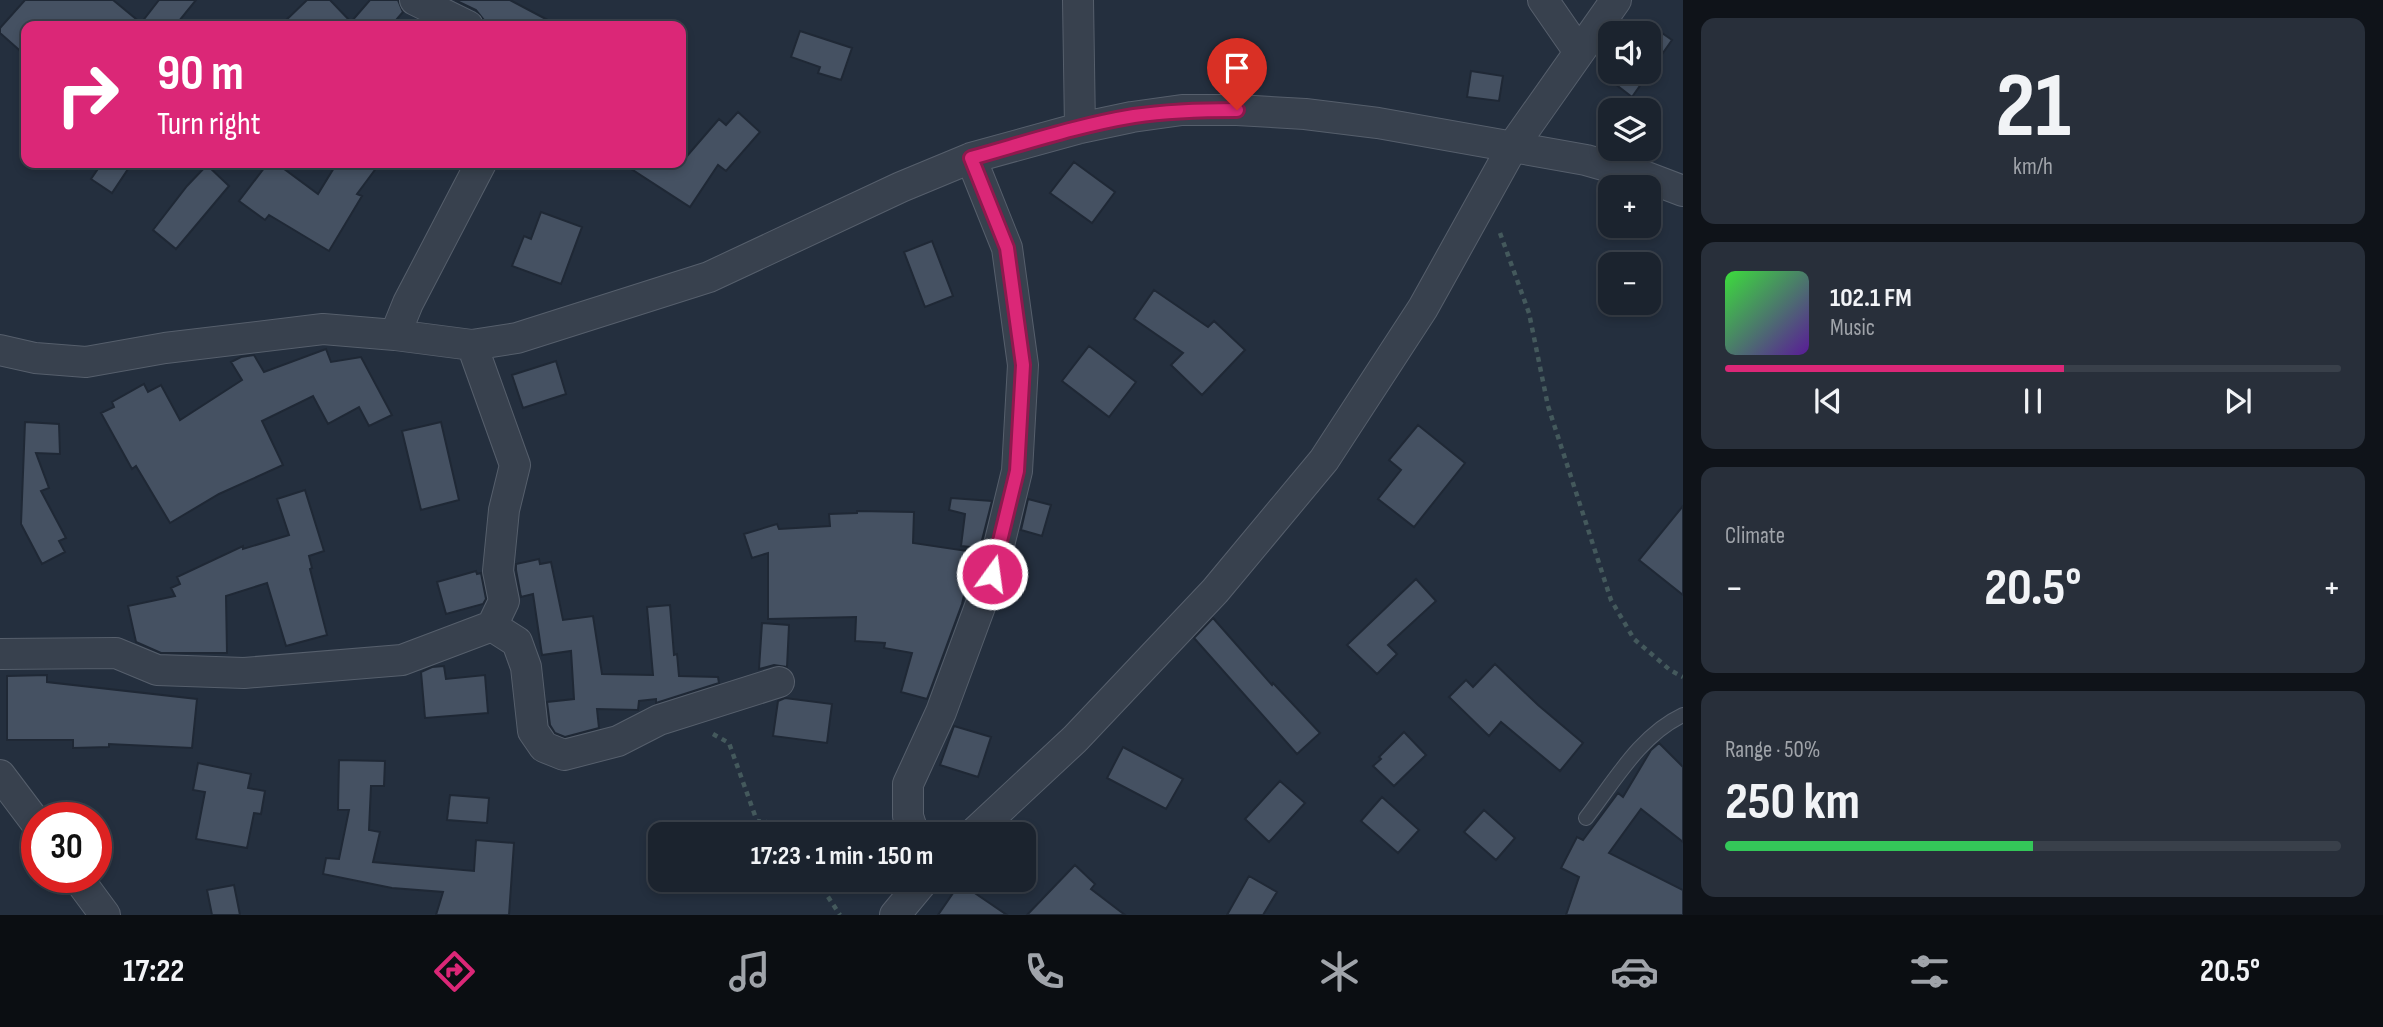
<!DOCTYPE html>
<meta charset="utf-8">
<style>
:root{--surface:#1b232e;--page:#282f3a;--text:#f1f3f6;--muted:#a0a4aa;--line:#39404a;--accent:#db2777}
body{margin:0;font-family:"Sofia Sans Condensed",sans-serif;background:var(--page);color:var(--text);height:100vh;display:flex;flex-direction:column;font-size:26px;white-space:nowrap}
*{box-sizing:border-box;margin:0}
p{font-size:23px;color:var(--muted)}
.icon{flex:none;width:38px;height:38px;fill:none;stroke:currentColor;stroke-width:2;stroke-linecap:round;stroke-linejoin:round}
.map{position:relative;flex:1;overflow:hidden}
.sheet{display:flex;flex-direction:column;gap:18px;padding:18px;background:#0f1319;width:700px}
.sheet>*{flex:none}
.guide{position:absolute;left:21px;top:21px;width:665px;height:147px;border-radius:14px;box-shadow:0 4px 10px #0003,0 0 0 2px var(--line);background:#db2777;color:#fff;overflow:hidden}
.tools{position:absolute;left:1598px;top:21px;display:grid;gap:14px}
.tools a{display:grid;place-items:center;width:63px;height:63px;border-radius:14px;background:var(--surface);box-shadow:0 4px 10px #0003,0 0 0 2px var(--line);font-size:35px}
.speed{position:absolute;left:21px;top:802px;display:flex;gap:14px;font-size:35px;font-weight:700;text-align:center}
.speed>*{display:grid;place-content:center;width:91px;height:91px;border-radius:50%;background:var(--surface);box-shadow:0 4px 10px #0003,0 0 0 2px var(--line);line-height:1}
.speed .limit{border:10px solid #d22;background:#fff;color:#111}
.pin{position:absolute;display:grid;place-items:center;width:60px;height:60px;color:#fff;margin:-72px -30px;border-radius:50% 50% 50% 0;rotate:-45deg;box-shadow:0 0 7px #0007}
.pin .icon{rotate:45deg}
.me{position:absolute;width:77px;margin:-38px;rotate:14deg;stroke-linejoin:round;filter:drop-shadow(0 0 5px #0008)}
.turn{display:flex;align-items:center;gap:24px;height:147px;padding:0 21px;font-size:32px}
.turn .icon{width:91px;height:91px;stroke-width:2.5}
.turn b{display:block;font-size:49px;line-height:60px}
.big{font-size:52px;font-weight:700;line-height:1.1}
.sheet .card{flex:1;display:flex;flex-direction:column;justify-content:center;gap:10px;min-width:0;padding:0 24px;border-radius:14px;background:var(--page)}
.sheet .dial{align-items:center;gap:0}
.dial b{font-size:91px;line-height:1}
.song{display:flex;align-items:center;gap:21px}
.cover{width:84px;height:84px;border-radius:10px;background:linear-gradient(135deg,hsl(120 70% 55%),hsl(270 70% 35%))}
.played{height:7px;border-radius:4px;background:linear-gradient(90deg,var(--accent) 55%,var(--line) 55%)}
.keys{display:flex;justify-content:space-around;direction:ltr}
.heat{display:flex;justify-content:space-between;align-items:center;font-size:38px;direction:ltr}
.charge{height:10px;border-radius:5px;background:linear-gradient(90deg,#34c759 50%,var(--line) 0)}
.trip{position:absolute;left:648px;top:822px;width:388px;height:70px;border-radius:14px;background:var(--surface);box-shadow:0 4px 10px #0003,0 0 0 2px var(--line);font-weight:700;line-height:70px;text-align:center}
.tabs{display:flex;height:112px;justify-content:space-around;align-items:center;background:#0b0e12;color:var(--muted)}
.tabs .icon{width:49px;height:49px}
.tabs .selected{color:var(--accent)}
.tabs b{font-size:32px;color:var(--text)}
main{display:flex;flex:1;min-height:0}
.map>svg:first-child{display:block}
.building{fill:#455162;stroke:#1f2835;stroke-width:2}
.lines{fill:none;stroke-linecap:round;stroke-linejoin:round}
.service-casing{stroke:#565f6c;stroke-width:16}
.minor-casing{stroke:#565f6c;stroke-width:32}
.path{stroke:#44595c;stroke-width:4.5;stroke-dasharray:5 5;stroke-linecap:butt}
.service{stroke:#38414e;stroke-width:14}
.minor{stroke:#38414e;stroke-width:30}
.route-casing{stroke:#8e194d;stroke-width:18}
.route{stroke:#db2777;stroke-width:12}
</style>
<main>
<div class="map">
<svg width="1683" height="915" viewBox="0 0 1683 915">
<rect width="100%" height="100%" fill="#242f3e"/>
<path class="building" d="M25,0h88l28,23 18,-23h37l-21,26h-149v30l-26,-23v-5z
M307,0h23l21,22 19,-22h28l5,12 -12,14h-111z
M455,0h55l49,26h-63l-12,-6 -8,-10z
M1649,24l23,16 -40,57 -22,-17 6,-8h32v-39h-5z
M800,31l52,17 -11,32 -23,-7 2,-6 -29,-10z
M1471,71l32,5 -4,25 -32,-4z
M738,112l22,20 -34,39 -8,-6 -28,42 -68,-44h59l38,-44 7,6z
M1074,162l41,30 -23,31 -42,-30z
M102,163h30l-20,30 -21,-14z
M268,163h8l42,31 19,-31h43l-23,31 5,2 -33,55 -60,-36 -4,5 -26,-19z
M207,165l22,21 -53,63 -23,-19 34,-44z
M541,212l41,15 -21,57 -49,-18 12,-30 7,3z
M932,241l21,55 -28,11 -21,-55z
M1154,290l54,37 6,-6 31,29 -43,45 -31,-30 12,-12 -49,-34z
M1089,346l47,36 -27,35 -47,-36z
M326,349l5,13 30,-5 31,58 -23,11 -10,-19 -31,17 -15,-28 -51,25 21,44 -64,29 -49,29 -34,-57 -4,3 -31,-56 13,-6 -2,-5 32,-18 4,8 13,-7 19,35 62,-40 -11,-18 10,-5 13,-2 10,17z
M556,361l10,33 -43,14 -11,-33z
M25,422l34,2 1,30 -24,-1 13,35 -8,3 25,47 -7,3 6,11 -23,12 -21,-40z
M441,422l18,78 -38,10 -19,-79z
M1418,425l47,38 -51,64 -36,-28 23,-29 -12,-10z
M305,490l19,61 -15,5 3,12 -2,1 17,66 -41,11 -19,-63 -41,13 1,57h-66l-25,-11 -8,-36 47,-10 -4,-8 9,-4 -3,-7 66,-31v3l46,-14 -12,-36z
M951,498l41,3 -12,47 -19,-2 4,-32 -16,-4z
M1028,499l23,6 -9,31 -21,-6z
M1683,506v89l-44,-35z
M857,511l57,1 -1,31 61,9 -12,52 -35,95 -26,-7 11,-39 -28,-5 1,-5 -30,-2 1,-24 -88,2v-66l-16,5 -8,-24 33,-10 2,5 51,-3 -1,-12 28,-1z
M539,559l1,5 11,-2 12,58 30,-4 9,58 51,1 -6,-68 23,-2 4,50 3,-1 2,22 39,1 1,6 -63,20v-4l-17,2 -1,9 -41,-1 2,19 -34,9 -10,-4 -5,-8 -3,-23 27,-3 -3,-48 -29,4 -9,-61 -12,3 -5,-27v-6z
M476,571l1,3 4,-1 5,26 -3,5 -37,10 -9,-32z
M1416,579l20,22 -48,44 9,9 -20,20 -30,-29z
M1213,618l59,67 1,-2 47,50 -23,21 -103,-116z
M762,623l27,2 -2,42 -13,-2 -15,4z
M1495,664l43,41 45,38 -23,28 -59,-49 -12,14 -40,-39 17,-17 7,7z
M444,666l2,13 39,-4 3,38 -63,5 -4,-46 11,-5z
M47,675v7l150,17 -5,49 -83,-4v3l-36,1v-8h-66v-64z
M785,698l47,6 -5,39 -54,-7 5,-35z
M954,726l37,11 -13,40 -38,-12z
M1404,732l22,23 -32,31 -21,-20 8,-7 -2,-2z
M1659,743l24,24v75l-42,-33 -32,44 74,37v25h-117l13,-38 -18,-9 16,-31 6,3 35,-47 5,4 28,-47z
M1123,747l60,32 -17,30 -59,-31z
M339,760l46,1 -1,25h-13l-2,44 11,2 -7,30 101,9 2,-31 38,3 -5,72h-73l7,-23 -51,-4 -69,-14 3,-16 13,1 10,-49h-11z
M198,763l53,11 -3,14 17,3 -4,23 -7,-1 -7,35 -51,-9 9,-47 -12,-2z
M1280,781l25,22 -36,39 -24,-23z
M450,795l39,3 -2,25 -40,-3z
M1382,797l37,33 -21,23 -37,-32z
M1484,810l31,28 -19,22 -32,-28z
M1075,865l20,19 -4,5 34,26h-98z
M1249,876l28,16 -14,23h-36z
M960,883l47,32h-69z
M234,885l6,30h-28l-5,-25z"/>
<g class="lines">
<defs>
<path id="service" d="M1586,818c28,-36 54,-83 97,-103"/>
<path id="minor" d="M415,0l53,26
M1078,0l2,128
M1543,0l36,52
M395,335l13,-32 73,-140
M0,350l35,8 51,4 79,-14 158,-19 72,6 77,10 45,-7 192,-61 192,-90 70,-29 109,-30 52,-11 50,-7h55l68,4 73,9 208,37 63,18 34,13
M492,626l25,16 9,25 7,64 11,16 20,8 54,-14 41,-21 120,-38
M0,654l116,-1 41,17 87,3 158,-13 90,-34 12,-25 -6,-30 6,-61 11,-45 -43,-120
M0,775l37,49
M914,835l-6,-19v-32l33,-72 51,-138 25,-103 6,-106 -16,-117 -36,-90
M972,835l103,-96 140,-148 109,-131 99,-152 90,-162 103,-146
M77,877l28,38
M895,915l29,-35"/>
</defs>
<use href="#service" class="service-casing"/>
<use href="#minor" class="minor-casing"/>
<path class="path" d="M1500,233l29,80 19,93 63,194 23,39 36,31 13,7
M713,734l16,9 28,78 25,3 7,11
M817,880l23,35"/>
<use href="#service" class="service"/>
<use href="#minor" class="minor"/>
</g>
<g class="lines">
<defs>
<path id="route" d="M992,574l25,-103 6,-106 -16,-117 -36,-90c54,-15 108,-33 163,-42 34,-5 68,-6 103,-6"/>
</defs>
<use href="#route" class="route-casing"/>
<use href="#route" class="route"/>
</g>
</svg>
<div class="tools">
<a><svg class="icon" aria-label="sound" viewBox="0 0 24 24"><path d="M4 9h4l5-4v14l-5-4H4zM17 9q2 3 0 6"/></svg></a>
<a><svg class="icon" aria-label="layers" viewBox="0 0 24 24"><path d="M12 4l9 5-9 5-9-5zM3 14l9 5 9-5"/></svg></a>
<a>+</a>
<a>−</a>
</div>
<div class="speed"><div class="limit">30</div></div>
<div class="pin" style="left:1237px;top:110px;background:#d93025"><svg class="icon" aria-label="arrive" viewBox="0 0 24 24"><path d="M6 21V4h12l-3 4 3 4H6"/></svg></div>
<svg class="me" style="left:992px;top:574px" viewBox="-20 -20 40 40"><circle r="17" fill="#db2777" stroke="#fff" stroke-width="3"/><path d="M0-11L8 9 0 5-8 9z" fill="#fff"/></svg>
<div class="trip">17:23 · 1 min · 150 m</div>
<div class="guide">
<div class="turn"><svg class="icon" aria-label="right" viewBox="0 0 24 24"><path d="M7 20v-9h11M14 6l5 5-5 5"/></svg><div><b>90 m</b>Turn right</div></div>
</div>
</div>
<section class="sheet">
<div class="card dial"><b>21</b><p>km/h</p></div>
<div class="card">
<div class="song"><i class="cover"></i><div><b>102.1 FM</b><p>Music</p></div></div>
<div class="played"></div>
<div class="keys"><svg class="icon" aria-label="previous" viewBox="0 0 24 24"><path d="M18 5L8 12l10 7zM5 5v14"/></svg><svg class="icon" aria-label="pause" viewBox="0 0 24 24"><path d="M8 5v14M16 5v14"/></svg><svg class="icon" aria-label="next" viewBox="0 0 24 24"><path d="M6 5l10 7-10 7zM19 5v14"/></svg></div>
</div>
<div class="card"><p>Climate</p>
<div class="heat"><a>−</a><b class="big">20.5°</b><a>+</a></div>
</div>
<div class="card"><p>Range · 50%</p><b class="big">250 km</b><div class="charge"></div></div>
</section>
</main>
<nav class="tabs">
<b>17:22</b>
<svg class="icon selected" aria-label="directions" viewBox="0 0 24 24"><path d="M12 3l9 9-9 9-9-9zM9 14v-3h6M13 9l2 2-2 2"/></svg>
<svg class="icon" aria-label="music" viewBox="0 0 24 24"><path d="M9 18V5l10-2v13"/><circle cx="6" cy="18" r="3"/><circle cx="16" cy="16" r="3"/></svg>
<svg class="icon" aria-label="phone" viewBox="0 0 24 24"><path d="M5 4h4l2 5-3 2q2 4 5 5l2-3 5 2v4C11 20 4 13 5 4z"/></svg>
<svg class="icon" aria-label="climate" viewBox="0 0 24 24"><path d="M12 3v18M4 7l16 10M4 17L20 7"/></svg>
<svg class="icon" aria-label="car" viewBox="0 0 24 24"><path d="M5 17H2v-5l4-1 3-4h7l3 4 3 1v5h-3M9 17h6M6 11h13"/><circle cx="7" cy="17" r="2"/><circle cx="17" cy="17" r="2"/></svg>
<svg class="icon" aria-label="filters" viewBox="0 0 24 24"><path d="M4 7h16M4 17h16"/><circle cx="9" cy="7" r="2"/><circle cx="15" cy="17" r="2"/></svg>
<b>20.5°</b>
</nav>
